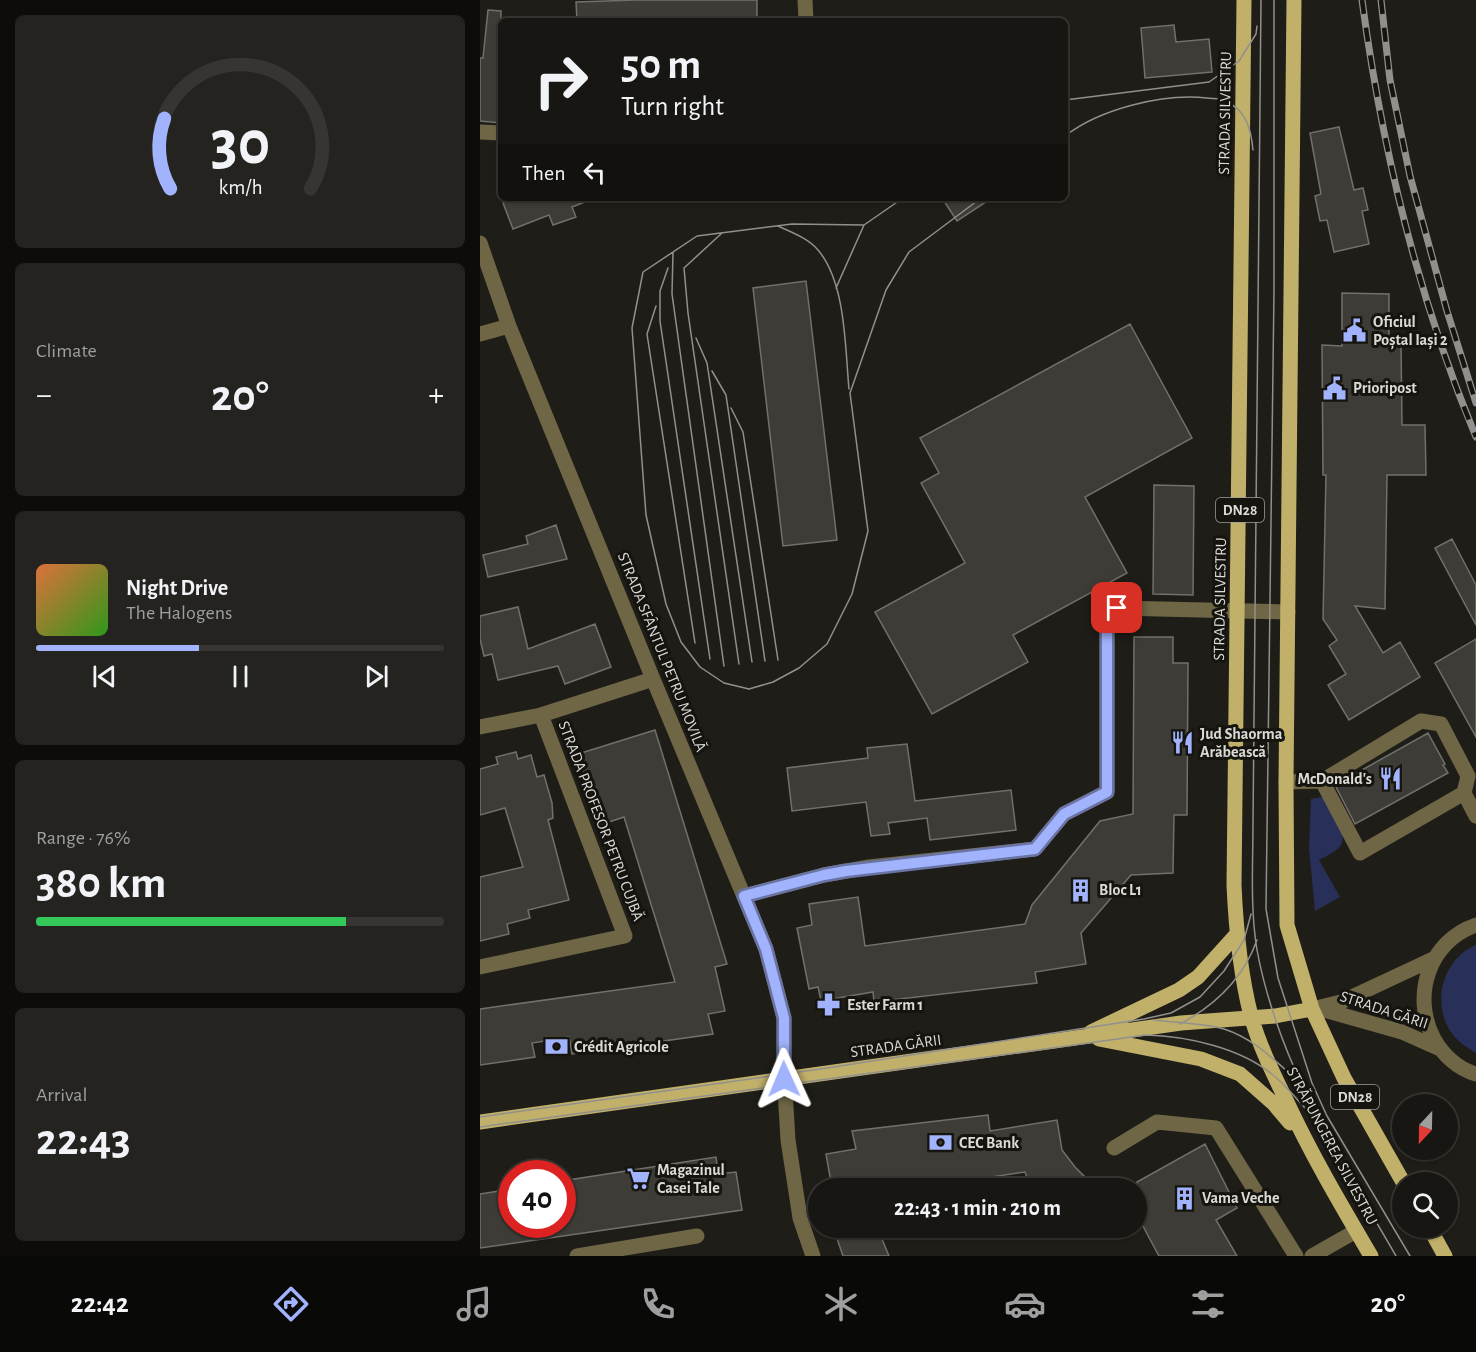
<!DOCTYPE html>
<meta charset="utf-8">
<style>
:root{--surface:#171612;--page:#242320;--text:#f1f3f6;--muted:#9e9f9f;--line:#363532;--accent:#a1b3fd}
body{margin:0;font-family:"Alegreya Sans",sans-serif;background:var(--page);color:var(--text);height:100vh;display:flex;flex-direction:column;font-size:22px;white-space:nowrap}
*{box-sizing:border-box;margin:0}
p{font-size:20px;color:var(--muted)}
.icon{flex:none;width:33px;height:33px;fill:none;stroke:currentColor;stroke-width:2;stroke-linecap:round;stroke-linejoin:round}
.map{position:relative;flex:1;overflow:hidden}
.drawer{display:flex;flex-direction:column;gap:15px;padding:15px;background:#0d0c0a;width:480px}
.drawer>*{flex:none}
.guide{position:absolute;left:18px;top:18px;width:570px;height:183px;border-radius:9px;box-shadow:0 2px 4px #0004,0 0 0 2px var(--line);background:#171612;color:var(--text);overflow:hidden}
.needle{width:39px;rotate:202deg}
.buttons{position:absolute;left:912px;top:1094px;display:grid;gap:12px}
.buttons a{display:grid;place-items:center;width:66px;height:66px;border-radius:50%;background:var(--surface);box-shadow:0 2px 4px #0004,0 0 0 2px var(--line);font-size:30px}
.speed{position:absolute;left:18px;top:1160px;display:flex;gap:12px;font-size:30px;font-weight:700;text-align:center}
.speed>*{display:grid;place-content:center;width:78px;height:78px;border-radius:50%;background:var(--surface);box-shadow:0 2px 4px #0004,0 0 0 2px var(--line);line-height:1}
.speed .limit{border:9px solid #d22;background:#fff;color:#111}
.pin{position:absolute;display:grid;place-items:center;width:51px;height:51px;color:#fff;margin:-26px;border-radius:12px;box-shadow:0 3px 9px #0006}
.me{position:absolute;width:66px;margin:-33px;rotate:359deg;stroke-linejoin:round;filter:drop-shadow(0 0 4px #0008)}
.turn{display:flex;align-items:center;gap:21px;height:126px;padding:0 24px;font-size:27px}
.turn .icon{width:78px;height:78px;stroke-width:2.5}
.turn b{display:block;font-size:42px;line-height:51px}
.then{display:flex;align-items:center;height:57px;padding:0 24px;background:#0003;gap:12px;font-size:22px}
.big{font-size:45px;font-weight:600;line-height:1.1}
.drawer .widget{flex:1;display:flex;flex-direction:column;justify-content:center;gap:9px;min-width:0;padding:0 21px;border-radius:9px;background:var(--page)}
.drawer .dial{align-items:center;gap:0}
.dial svg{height:156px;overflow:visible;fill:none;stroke:var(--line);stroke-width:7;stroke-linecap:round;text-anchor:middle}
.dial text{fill:var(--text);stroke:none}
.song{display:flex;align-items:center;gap:18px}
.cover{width:72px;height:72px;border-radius:9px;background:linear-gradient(135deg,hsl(20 70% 55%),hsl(110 70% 35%))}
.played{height:6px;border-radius:3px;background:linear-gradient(90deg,var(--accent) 40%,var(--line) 40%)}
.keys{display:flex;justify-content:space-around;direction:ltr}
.heat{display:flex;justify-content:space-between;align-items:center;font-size:33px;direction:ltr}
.charge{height:9px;border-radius:4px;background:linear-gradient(90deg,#34c759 76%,var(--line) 0)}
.trip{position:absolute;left:328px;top:1178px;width:339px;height:60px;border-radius:30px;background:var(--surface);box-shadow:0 2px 4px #0004,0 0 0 2px var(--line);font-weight:600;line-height:60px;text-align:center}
.tab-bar{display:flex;height:96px;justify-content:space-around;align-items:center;background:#090907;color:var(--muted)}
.tab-bar .icon{width:42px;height:42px}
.tab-bar .active{color:var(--accent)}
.tab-bar b{font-size:27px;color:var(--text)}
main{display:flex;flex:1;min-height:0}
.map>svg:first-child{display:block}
.green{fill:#28305a}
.building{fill:#3d3c36;stroke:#72706a;stroke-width:1.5}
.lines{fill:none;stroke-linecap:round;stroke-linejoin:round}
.minor{stroke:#6e6645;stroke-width:15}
.major{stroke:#c1b069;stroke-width:15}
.tram{stroke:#92908c;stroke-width:1.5}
.rail-casing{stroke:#92908c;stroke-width:7}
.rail{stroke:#15140f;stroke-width:4.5;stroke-dasharray:14;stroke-linecap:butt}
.route-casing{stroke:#6974a4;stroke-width:15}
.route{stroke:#a1b3fd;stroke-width:10}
.labels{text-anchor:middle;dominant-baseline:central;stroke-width:6;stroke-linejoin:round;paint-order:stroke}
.shield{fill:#15140f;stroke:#a09f9a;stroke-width:1.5}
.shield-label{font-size:15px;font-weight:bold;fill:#dbdad6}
.street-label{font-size:16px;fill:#dbdad6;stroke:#15140f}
.poi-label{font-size:16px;font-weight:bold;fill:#dbdad6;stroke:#15140f;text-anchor:start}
</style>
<main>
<section class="drawer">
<div class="widget dial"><svg viewBox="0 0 100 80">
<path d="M14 69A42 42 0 1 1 86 69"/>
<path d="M14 69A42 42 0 0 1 11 33" stroke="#a1b3fd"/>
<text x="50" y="56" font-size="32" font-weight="700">30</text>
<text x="50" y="72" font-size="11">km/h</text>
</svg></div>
<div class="widget"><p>Climate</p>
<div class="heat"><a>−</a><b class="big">20°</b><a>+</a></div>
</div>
<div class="widget">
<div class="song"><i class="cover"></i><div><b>Night Drive</b><p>The Halogens</p></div></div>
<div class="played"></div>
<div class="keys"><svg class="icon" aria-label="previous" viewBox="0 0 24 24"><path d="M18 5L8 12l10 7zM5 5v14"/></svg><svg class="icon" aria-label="pause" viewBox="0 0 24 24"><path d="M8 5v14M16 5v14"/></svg><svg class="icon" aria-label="next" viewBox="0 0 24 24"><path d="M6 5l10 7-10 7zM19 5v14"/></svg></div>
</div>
<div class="widget"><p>Range · 76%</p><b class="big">380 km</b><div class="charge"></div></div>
<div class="widget"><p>Arrival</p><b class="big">22:43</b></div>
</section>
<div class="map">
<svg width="996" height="1256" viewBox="0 0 996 1256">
<rect width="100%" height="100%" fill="#1f1d18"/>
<path class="green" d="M842,797c7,12 28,37 18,49 -4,6 -14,10 -21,14l21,37 -25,14 -6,-63 2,-49z
M996,945v108c-10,-6 -19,-12 -25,-21 -20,-29 -8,-74 25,-87z"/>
<path class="building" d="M156,0h121v18l-180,3 -1,-19z
M8,10l13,1v112l-21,-2v-63h3z
M694,25l2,17 33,-3 3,33 -67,6 -4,-50z
M859,127l15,63 9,-2 5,22 -6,1 7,33 -35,8 -7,-32 -7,1 -5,-25 6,-2 -11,-61z
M36,198h73l1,2 -18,7 4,10 -23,8 -4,-10 -36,14 -10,-26z
M462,198h50l-35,23z
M326,281l31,259 -54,6 -30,-258z
M862,293l47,1v52l12,-1 1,80h23l1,50h-39l-2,134 -30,-3 28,47 17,-11 20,35 -71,43 -21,-35 18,-11 -17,-28 8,-6 -14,-21 3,-144h-3l-1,-130 20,1z
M650,324l62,114 -107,59 42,76 -114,62 15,27 -96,52 -57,-102 90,-49 -44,-80 18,-10 -19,-35z
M674,485l40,1 -1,109 -40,-1z
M76,525l11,34 -79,18 -5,-22 45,-11 -2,-8z
M972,539l24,46v40l-41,-77z
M38,607l10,42 67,-25 16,43 -46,17 -7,-18 -60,14 -6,-26 -8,2 -4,-17v-23z
M654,637h39v26h15l-1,152h-13l-1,58 -42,2 -50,58 5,31 -51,8 2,11 -163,19 -1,-10 -52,9 -3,-14 -9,2 -12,-61 15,-3 -3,-21 49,-7 7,49 160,-22 7,-19 68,-84 33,-7z
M996,639v98l-41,-74z
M175,730l72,234 -12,3 10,44 -17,3 5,20 -141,20 -3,-17 -37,6 3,14 -55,8v-56l195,-27 -51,-165 -24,8 -22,-71z
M948,733l17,31 -2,1 5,8 -93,51 -20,-39z
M427,744l8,57 96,-11 5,40 -86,10 -3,-22 -39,5 2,11 -19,2 -5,-34 -74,9 -5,-43 81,-10 -1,-10z
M36,752l2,7 13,-4 6,22 7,-2 8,28 1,15 -5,2 21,80 -41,10 2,8 -23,6 2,10 -29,7v-64l43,-10 -18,-59 -25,7v-46l18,-5 -2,-7z
M508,1115l2,16 67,-11 5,30 13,17 21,21h-65l-6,-16 -106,16h-87l-6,-34 30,-5 -4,-18z
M725,1144l32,64 -21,12 21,36h-78l-22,-41v-33z
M236,1157l2,17 18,-2 6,38 -262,38v-54l32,-5v35h50v-43z
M353,1227h44l12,29h-46z"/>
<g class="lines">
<path class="minor" d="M325,0l1,21
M0,132l21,1
M0,243l29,83 144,353 113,270 18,69v55l4,67 12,78 13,38
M0,334l29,-8
M0,727l61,-12 112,-36
M842,781l38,72 104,-60
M806,782l36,-1 99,-60 20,3 27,52 -4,17 12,23
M264,896l80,-21 45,-8 166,-18 29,-35 43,-22v-169l10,-15 171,4
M996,925c-47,16 -65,71 -42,114 9,16 24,30 42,35
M0,967l145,-31 -84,-221
M837,1008l85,24 38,17
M832,1009l29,-7 92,-43
M634,1148l43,-26 59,6 80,128
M97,1256l120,-20
M832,1256l44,-25"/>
<path class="major" d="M764,0l-10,885c2,45 6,88 17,131 8,29 22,57 35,84 25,54 55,105 85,156
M814,0l-8,782 1,143 25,84 32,69 59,104
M611,1032l88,-42 19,-13 38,-42
M619,1039l102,20 39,15 34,30 16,19
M0,1122l701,-99 94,-7 37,-7
M949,1227l16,29"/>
<path class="tram" d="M781,0l-8,822c0,42 -3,86 4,128 21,113 83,209 139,306
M794,0v290l-8,619 12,69 34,105 15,33 83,140
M585,100l144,-18 30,-21 17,-27 1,-8
M585,136c35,-27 98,-43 142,-38 5,1 13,0 18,3 22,9 26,29 28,49
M423,198l-39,27 -72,-1 -95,12 -54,36 -11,56 14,187 20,89 15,38 19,25 24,16 25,6 24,-7 26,-14 28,-24 25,-50 16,-63 -18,-138 36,-103 23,-38 72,-54
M298,226c13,6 30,12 40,24 28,33 27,97 31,139
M242,233l-38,35 4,45 51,351
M193,252l-1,42 52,372
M188,268l-8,23v30l50,338
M356,288l28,-63
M176,306l-9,28 48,309
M216,338l11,25 45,299
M232,371l14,24 39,266
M251,408l12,24 35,228
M674,1020c23,3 48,3 70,9 29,9 50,31 72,50
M700,1024c36,-19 63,-45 77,-84
M0,1117l347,-49 317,-49 27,-6 29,-16 24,-26 20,-31 7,-26
M0,1127l666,-92c41,1 95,13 127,40 13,10 24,25 36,37"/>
<defs>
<path id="rail" d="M882,0c20,149 56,298 114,437
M901,0l9,80 20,96 37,135 29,92"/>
</defs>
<use href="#rail" class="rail-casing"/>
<use href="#rail" class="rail"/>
</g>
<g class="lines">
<defs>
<path id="route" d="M304,1079v-61l-18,-69 -22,-53 80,-21 22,-4 189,-22 29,-35 43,-22v-169l10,-15"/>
</defs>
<use href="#route" class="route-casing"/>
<use href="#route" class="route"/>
</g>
<defs>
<symbol id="civic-bare" viewBox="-9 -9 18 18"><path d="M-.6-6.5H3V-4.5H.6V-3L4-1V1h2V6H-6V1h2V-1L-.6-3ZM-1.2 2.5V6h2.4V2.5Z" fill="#a1b3fd" stroke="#15140f" stroke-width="2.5" paint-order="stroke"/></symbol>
<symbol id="restaurant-bare" viewBox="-9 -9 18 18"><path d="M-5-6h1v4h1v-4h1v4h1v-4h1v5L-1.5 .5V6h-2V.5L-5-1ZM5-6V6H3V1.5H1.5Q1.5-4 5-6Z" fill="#a1b3fd" stroke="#15140f" stroke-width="2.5" paint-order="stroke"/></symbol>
<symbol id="building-bare" viewBox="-9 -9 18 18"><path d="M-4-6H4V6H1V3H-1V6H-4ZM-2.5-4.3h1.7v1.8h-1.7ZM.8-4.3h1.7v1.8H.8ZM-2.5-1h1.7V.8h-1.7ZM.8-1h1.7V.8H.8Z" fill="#a1b3fd" stroke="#15140f" stroke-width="2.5" paint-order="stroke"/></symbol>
<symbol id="pharmacy-bare" viewBox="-9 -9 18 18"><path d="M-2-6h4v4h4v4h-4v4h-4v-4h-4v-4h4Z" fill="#a1b3fd" stroke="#15140f" stroke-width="2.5" paint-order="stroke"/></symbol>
<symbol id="bank-bare" viewBox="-9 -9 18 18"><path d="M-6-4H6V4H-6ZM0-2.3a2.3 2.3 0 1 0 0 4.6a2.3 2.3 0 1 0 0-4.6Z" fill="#a1b3fd" stroke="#15140f" stroke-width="2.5" paint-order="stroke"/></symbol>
<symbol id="supermarket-bare" viewBox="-9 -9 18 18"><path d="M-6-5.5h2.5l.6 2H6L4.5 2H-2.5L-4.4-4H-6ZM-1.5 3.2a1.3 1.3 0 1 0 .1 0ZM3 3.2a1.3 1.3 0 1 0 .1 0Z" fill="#a1b3fd" stroke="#15140f" stroke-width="2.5" paint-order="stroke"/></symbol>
</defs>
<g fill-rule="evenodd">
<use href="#civic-bare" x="858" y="314" width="33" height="33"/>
<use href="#civic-bare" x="838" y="372" width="33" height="33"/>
<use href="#restaurant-bare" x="686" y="726" width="33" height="33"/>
<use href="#restaurant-bare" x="894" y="762" width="33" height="33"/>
<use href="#building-bare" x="584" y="874" width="33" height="33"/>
<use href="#pharmacy-bare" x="332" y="988" width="33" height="33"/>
<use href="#bank-bare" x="60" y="1030" width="33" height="33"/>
<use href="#bank-bare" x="444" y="1126" width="33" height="33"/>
<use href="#supermarket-bare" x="142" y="1162" width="33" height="33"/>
<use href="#building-bare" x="688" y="1182" width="33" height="33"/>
</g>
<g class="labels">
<g class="shield">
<rect x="736" y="498" width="48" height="24" rx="4.5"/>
<rect x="851" y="1085" width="48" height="24" rx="4.5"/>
</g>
<g class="shield-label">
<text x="760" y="510">DN28</text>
<text x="875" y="1097">DN28</text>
</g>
<g class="street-label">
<text transform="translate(745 113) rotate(-89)">STRADA SILVESTRU</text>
<text transform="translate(740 599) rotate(-89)">STRADA SILVESTRU</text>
<text transform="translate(182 652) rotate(68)">STRADA SFÂNTUL PETRU MOVILĂ</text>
<text transform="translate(121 821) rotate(69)">STRADA PROFESOR PETRU CUJBĂ</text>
<text transform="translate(904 1010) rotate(18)">STRADA GĂRII</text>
<text transform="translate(416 1046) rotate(-8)">STRADA GĂRII</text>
<text transform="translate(852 1146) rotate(62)">STRĂPUNGEREA SILVESTRU</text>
</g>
<g class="poi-label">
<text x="893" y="322">Oficiul<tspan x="893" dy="18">Poștal Iași 2</tspan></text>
<text x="873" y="388">Prioripost</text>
<text x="720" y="734">Jud Shaorma<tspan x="720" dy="18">Arăbească</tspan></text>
<text x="892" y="779" text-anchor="end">McDonald's</text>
<text x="619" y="890">Bloc L1</text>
<text x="367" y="1005">Ester Farm 1</text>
<text x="94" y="1047">Crédit Agricole</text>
<text x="479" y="1143">CEC Bank</text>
<text x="177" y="1170">Magazinul<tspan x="177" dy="18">Casei Tale</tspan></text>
<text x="722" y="1198">Vama Veche</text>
</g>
</g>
</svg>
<div class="buttons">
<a><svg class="needle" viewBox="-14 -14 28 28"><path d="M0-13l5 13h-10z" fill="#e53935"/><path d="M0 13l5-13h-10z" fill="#9e9f9f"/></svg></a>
<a><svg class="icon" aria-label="search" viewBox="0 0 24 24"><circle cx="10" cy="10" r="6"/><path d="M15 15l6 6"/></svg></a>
</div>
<div class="speed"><div class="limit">40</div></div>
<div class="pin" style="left:637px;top:608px;background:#d93025"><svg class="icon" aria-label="arrive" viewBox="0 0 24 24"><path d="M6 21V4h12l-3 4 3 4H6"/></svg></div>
<svg class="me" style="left:304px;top:1079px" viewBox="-20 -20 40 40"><path d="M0-17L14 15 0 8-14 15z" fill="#a1b3fd" stroke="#fff" stroke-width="4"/></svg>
<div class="trip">22:43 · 1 min · 210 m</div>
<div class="guide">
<div class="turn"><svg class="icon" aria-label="right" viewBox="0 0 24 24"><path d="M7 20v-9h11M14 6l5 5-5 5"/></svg><div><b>50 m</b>Turn right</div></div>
<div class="then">Then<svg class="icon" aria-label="left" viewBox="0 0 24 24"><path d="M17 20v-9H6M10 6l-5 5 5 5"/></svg></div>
</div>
</div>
</main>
<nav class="tab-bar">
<b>22:42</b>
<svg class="icon active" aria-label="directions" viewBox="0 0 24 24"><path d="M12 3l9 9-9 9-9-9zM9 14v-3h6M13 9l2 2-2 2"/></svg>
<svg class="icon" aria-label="music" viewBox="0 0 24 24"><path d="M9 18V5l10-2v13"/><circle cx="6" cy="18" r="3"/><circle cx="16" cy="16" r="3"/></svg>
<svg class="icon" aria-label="phone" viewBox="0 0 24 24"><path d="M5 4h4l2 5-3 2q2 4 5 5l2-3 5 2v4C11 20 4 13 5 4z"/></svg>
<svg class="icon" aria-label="climate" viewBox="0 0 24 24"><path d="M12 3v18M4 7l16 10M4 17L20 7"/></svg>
<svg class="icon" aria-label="car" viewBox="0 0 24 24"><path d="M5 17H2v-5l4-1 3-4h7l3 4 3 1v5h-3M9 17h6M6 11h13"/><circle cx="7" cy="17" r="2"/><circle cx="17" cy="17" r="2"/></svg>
<svg class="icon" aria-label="filters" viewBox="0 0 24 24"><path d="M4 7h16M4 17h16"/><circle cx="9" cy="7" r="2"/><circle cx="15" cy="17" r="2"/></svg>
<b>20°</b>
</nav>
